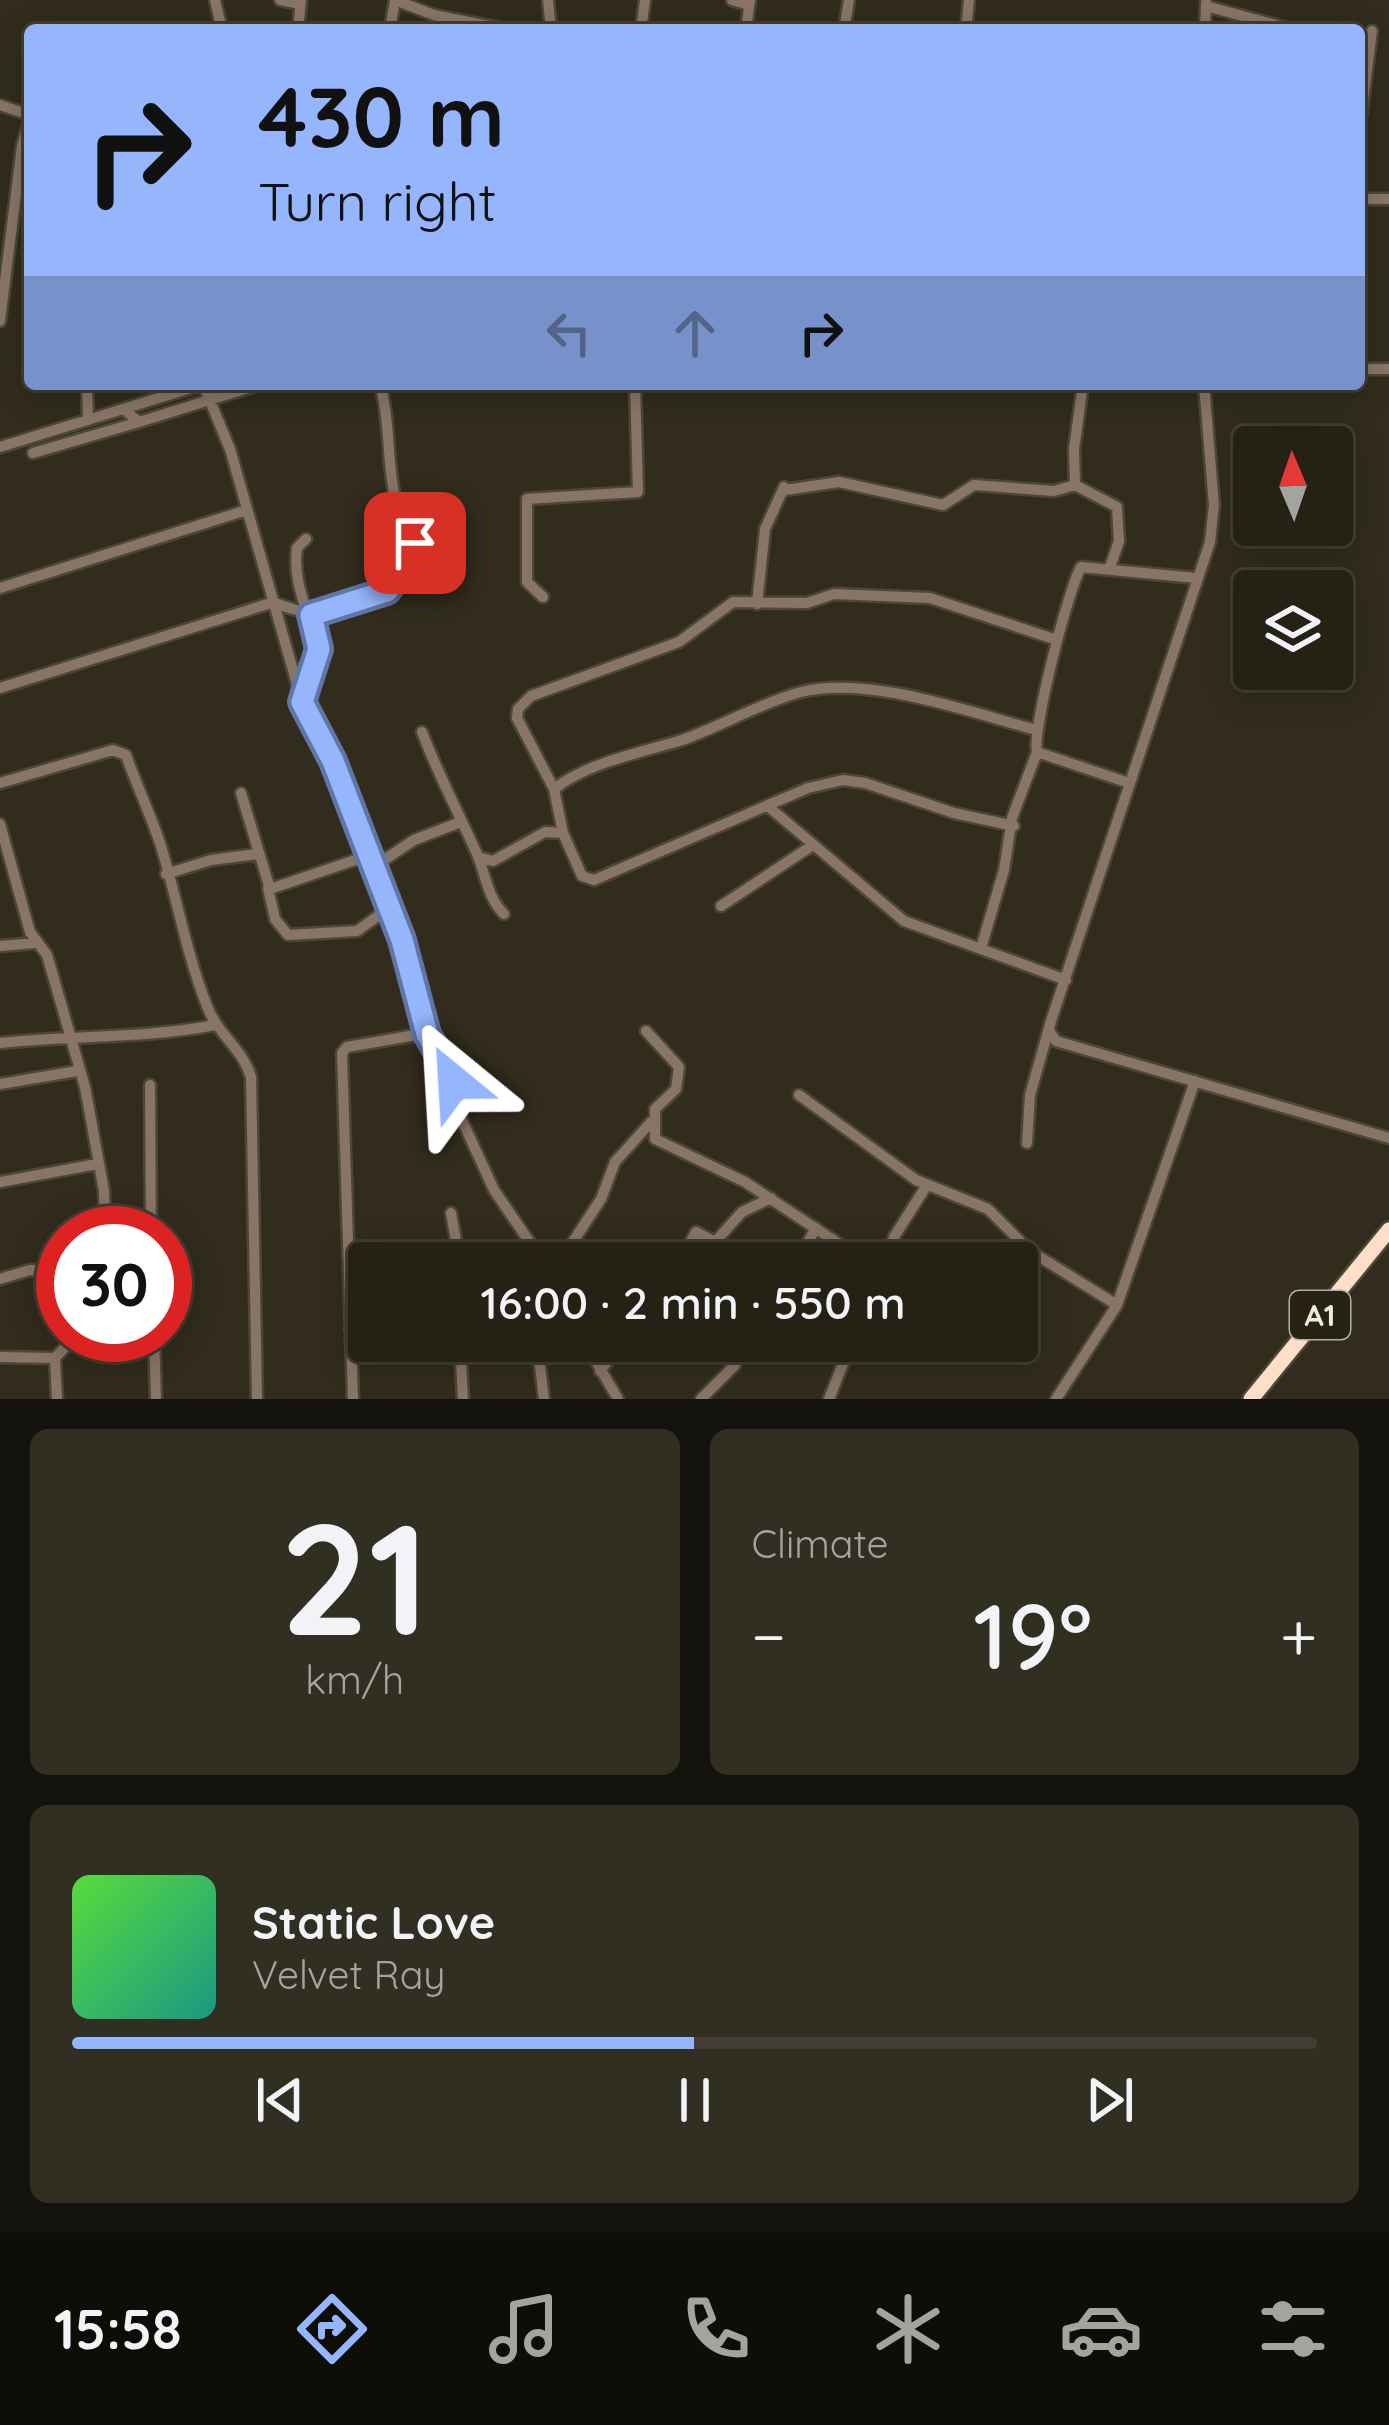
<!DOCTYPE html>
<meta charset="utf-8">
<style>
:root{--surface:#252115;--page:#312e22;--text:#f1f3f6;--muted:#a3a3a0;--line:#423e34;--accent:#95b6fd}
body{margin:0;font-family:Quicksand,sans-serif;background:var(--page);color:var(--text);height:100vh;display:flex;flex-direction:column;font-size:45px;white-space:nowrap}
*{box-sizing:border-box;margin:0}
p{font-size:39px;color:var(--muted)}
.icon{flex:none;width:66px;height:66px;fill:none;stroke:currentColor;stroke-width:2;stroke-linecap:round;stroke-linejoin:round}
.map{position:relative;height:1399px;overflow:hidden}
.details{display:flex;flex-direction:column;gap:30px;padding:30px;background:#14120c;flex:1}
.details>*{flex:none}
.hud{position:absolute;left:24px;top:24px;width:1341px;height:366px;border-radius:12px;box-shadow:0 6px 30px #0003,0 0 0 3px var(--line);background:#95b6fd;color:#111;overflow:hidden}
.needle{width:78px;rotate:358deg}
.fabs{position:absolute;left:1233px;top:426px;display:grid;gap:24px}
.fabs a{display:grid;place-items:center;width:120px;height:120px;border-radius:12px;background:var(--surface);box-shadow:0 6px 30px #0003,0 0 0 3px var(--line);font-size:60px}
.speed{position:absolute;left:36px;top:1206px;display:flex;gap:24px;font-size:60px;font-weight:700;text-align:center}
.speed>*{display:grid;place-content:center;width:156px;height:156px;border-radius:50%;background:var(--surface);box-shadow:0 6px 30px #0003,0 0 0 3px var(--line);line-height:1}
.speed .limit{border:18px solid #d22;background:#fff;color:#111}
.pin{position:absolute;display:grid;place-items:center;width:102px;height:102px;color:#fff;margin:-51px;border-radius:24px;box-shadow:0 6px 18px #0006}
.me{position:absolute;width:132px;margin:-66px;rotate:333deg;stroke-linejoin:round;filter:drop-shadow(0 0 9px #0008)}
.turn{display:flex;align-items:center;gap:42px;height:252px;padding:0 36px;font-size:54px}
.turn .icon{width:156px;height:156px;stroke-width:2.5}
.turn b{display:block;font-size:84px;line-height:102px}
.lanes{display:flex;align-items:center;height:114px;padding:0 36px;background:#0003;justify-content:center;gap:60px;direction:ltr}
.lanes .off{opacity:.35}
.big{font-size:90px;font-weight:600;line-height:1.1}
.details .tile{flex:1;display:flex;flex-direction:column;justify-content:center;gap:18px;min-width:0;padding:0 42px;border-radius:18px;background:var(--page)}
.details .dial{align-items:center;gap:0}
.dial b{font-size:156px;line-height:1}
.song{display:flex;align-items:center;gap:36px}
.cover{width:144px;height:144px;border-radius:18px;background:linear-gradient(135deg,hsl(110 70% 55%),hsl(170 70% 35%))}
.played{height:12px;border-radius:6px;background:linear-gradient(90deg,var(--accent) 50%,var(--line) 50%)}
.keys{display:flex;justify-content:space-around;direction:ltr}
.heat{display:flex;justify-content:space-between;align-items:center;font-size:66px;direction:ltr}
.details .tiles{flex:1;display:grid;gap:30px;grid-template-columns:1fr 1fr}
.tile:last-child{grid-column:span 2}
.trip{position:absolute;left:348px;top:1242px;width:690px;height:120px;border-radius:12px;background:var(--surface);box-shadow:0 6px 30px #0003,0 0 0 3px var(--line);font-weight:600;line-height:120px;text-align:center}
.menu{display:flex;height:192px;justify-content:space-around;align-items:center;background:#0f0d08;color:var(--muted)}
.menu .icon{width:84px;height:84px}
.menu .active{color:var(--accent)}
.menu b{font-size:54px;color:var(--text)}
.map>svg:first-child{display:block}
.lines{fill:none;stroke-linecap:round;stroke-linejoin:round}
.minor-casing{stroke:#4c4738;stroke-width:15}
.highway-casing{stroke:#4c4738;stroke-width:20}
.minor{stroke:#897566;stroke-width:10}
.highway{stroke:#fddfc9;stroke-width:15}
.route-casing{stroke:#6176a4;stroke-width:30}
.route{stroke:#95b6fd;stroke-width:21}
.labels{text-anchor:middle;dominant-baseline:central;stroke-width:12;stroke-linejoin:round;paint-order:stroke}
.shield{fill:#272212;stroke:#b3afa4;stroke-width:3}
.shield-label{font-size:30px;font-weight:bold;fill:#efece2}
</style>
<div class="map">
<svg width="1389" height="1399" viewBox="0 0 1389 1399">
<rect width="100%" height="100%" fill="#312c1c"/>
<g class="lines">
<defs>
<path id="minor" d="M215,0l7,30
M280,0l20,4
M548,0l3,30
M732,0l17,5
M1206,6l88,24
M298,30l3,-30
M390,30l5,-30 39,15 75,15
M641,30l4,-30
M746,30l4,-30
M844,30l5,-30
M966,30l3,-30
M1205,30l1,-27
M0,105l30,10
M1359,132l13,-101
M1359,199h30
M0,321l22,-175 8,-27
M1359,369h30
M87,384l1,36
M203,384l27,65 70,246 33,67 69,178 25,93 22,33 6,39 39,85 50,73
M126,411l13,11 122,-38
M0,447l204,-63
M33,453l106,-31
M1075,485l42,22 2,34 -9,26
M785,490l54,-8 104,23 31,-20 80,6 21,-6 -1,-36 9,-65
M0,588l247,-78
M543,597l-16,-15v-83l111,-7 -3,-108
M757,604l8,-75 19,-42
M0,688l274,-86c54,27 120,-3 145,-55 -40,-49 -23,-105 -39,-163
M302,702c37,-56 -13,-98 -5,-154l9,-9
M1036,730c-66,-18 -168,-55 -235,-38 -41,11 -79,34 -119,48 -42,13 -93,22 -128,49l-37,-71 1,-9 13,-13 148,-54 54,-40 74,1 27,-9 96,4 124,41
M422,732c16,42 37,82 55,122 9,21 10,43 27,60
M0,783l113,-33 13,5c10,29 24,58 34,88 17,54 26,110 47,163 11,29 36,43 44,71l6,322
M1129,783l-92,-31c-5,-23 31,-162 44,-185l115,11
M554,789l9,44 19,43 12,4 214,-92 35,-8 22,3 89,30 60,13
M241,793l29,96 97,-33
M770,808l134,113 162,59
M0,824l30,108 17,23 38,132 19,104 1,42
M478,857l15,4 52,-29 18,1
M372,868l42,-28 44,-17
M166,874l45,-14 46,-6
M268,888l7,31 13,16 69,-4 32,-23
M721,906l92,-61
M0,946l35,-3
M981,948l23,-78 8,-52 25,-66
M646,1031l33,36 -3,22 -21,20v30l90,43 105,69 36,11
M1050,1032l6,9 333,97
M0,1043c71,-8 144,-4 215,-18
M0,1084l77,-13
M150,1085l1,148
M799,1095l117,85 72,29 42,42 87,54
M1027,1143l3,-48 21,-74 159,-479 4,-37 -10,-121
M0,1182l97,-18
M451,1213l9,50
M686,1253l18,10
M559,1263l42,-64 14,-37 36,-40
M679,1263l17,-31 19,10 27,-30 29,-14
M796,1263l20,-35
M886,1263l8,-26 33,-52
M0,1279l30,-9 33,1
M350,1329l19,-1
M154,1335l2,64
M460,1341l3,58
M537,1341l7,58
M584,1341l34,58
M0,1357l55,1
M600,1371l24,-30
M57,1399l-2,-41 14,-15v-8
M353,1399l-11,-346 5,-6 80,-14
M701,1399l34,-34 5,-24
M829,1399l23,-58
M1056,1399l61,-94 78,-224"/>
<path id="highway" d="M1251,1399l138,-169"/>
</defs>
<use href="#minor" class="minor-casing"/>
<use href="#highway" class="highway-casing"/>
<use href="#minor" class="minor"/>
<use href="#highway" class="highway"/>
</g>
<g class="lines">
<defs>
<path id="route" d="M415,543l3,7 -31,41 -76,24 8,34 -17,53 31,59 69,179 25,94 27,48"/>
</defs>
<use href="#route" class="route-casing"/>
<use href="#route" class="route"/>
</g>
<g class="labels">
<rect class="shield" x="1290" y="1291" width="60" height="48" rx="9"/>
<g class="shield-label">
<text x="1320" y="1315">A1</text>
</g>
</g>
</svg>
<div class="fabs">
<a><svg class="needle" viewBox="-14 -14 28 28"><path d="M0-13l5 13h-10z" fill="#e53935"/><path d="M0 13l5-13h-10z" fill="#a3a3a0"/></svg></a>
<a><svg class="icon" aria-label="layers" viewBox="0 0 24 24"><path d="M12 4l9 5-9 5-9-5zM3 14l9 5 9-5"/></svg></a>
</div>
<div class="speed"><div class="limit">30</div></div>
<div class="pin" style="left:415px;top:543px;background:#d93025"><svg class="icon" aria-label="arrive" viewBox="0 0 24 24"><path d="M6 21V4h12l-3 4 3 4H6"/></svg></div>
<svg class="me" style="left:454px;top:1082px" viewBox="-20 -20 40 40"><path d="M0-17L14 15 0 8-14 15z" fill="#95b6fd" stroke="#fff" stroke-width="4"/></svg>
<div class="trip">16:00 · 2 min · 550 m</div>
<div class="hud">
<div class="turn"><svg class="icon" aria-label="right" viewBox="0 0 24 24"><path d="M7 20v-9h11M14 6l5 5-5 5"/></svg><div><b>430 m</b>Turn right</div></div>
<div class="lanes"><svg class="icon off" aria-label="left" viewBox="0 0 24 24"><path d="M17 20v-9H6M10 6l-5 5 5 5"/></svg><svg class="icon off" aria-label="ahead" viewBox="0 0 24 24"><path d="M12 20V5M6 11l6-6 6 6"/></svg><svg class="icon" aria-label="right" viewBox="0 0 24 24"><path d="M7 20v-9h11M14 6l5 5-5 5"/></svg></div>
</div>
</div>
<section class="details">
<div class="tiles">
<div class="tile dial"><b>21</b><p>km/h</p></div>
<div class="tile"><p>Climate</p>
<div class="heat"><a>−</a><b class="big">19°</b><a>+</a></div>
</div>
<div class="tile">
<div class="song"><i class="cover"></i><div><b>Static Love</b><p>Velvet Ray</p></div></div>
<div class="played"></div>
<div class="keys"><svg class="icon" aria-label="previous" viewBox="0 0 24 24"><path d="M18 5L8 12l10 7zM5 5v14"/></svg><svg class="icon" aria-label="pause" viewBox="0 0 24 24"><path d="M8 5v14M16 5v14"/></svg><svg class="icon" aria-label="next" viewBox="0 0 24 24"><path d="M6 5l10 7-10 7zM19 5v14"/></svg></div>
</div>
</div>
</section>
<nav class="menu">
<b>15:58</b>
<svg class="icon active" aria-label="directions" viewBox="0 0 24 24"><path d="M12 3l9 9-9 9-9-9zM9 14v-3h6M13 9l2 2-2 2"/></svg>
<svg class="icon" aria-label="music" viewBox="0 0 24 24"><path d="M9 18V5l10-2v13"/><circle cx="6" cy="18" r="3"/><circle cx="16" cy="16" r="3"/></svg>
<svg class="icon" aria-label="phone" viewBox="0 0 24 24"><path d="M5 4h4l2 5-3 2q2 4 5 5l2-3 5 2v4C11 20 4 13 5 4z"/></svg>
<svg class="icon" aria-label="climate" viewBox="0 0 24 24"><path d="M12 3v18M4 7l16 10M4 17L20 7"/></svg>
<svg class="icon" aria-label="car" viewBox="0 0 24 24"><path d="M5 17H2v-5l4-1 3-4h7l3 4 3 1v5h-3M9 17h6M6 11h13"/><circle cx="7" cy="17" r="2"/><circle cx="17" cy="17" r="2"/></svg>
<svg class="icon" aria-label="filters" viewBox="0 0 24 24"><path d="M4 7h16M4 17h16"/><circle cx="9" cy="7" r="2"/><circle cx="15" cy="17" r="2"/></svg>
</nav>
